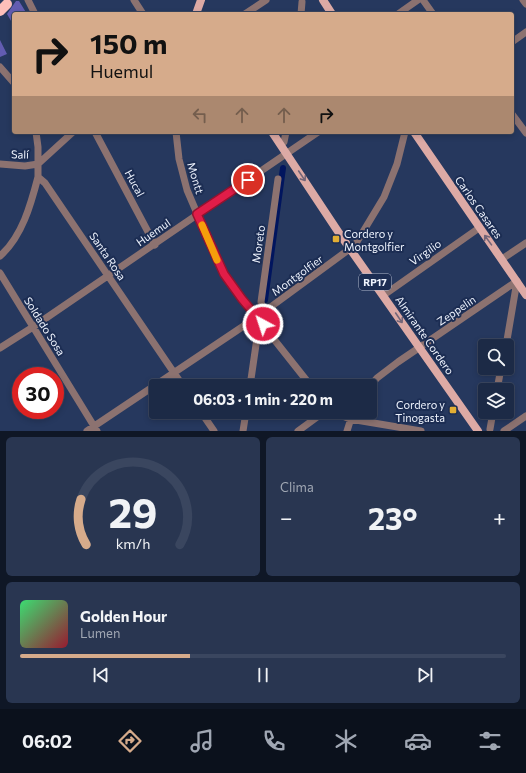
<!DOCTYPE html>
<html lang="es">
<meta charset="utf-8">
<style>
:root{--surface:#1c2a46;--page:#293651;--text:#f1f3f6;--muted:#a0a7b3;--line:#3a465f;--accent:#d6ab8b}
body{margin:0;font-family:Commissioner,sans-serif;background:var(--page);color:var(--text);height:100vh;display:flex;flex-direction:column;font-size:15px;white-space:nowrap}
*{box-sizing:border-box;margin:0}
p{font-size:13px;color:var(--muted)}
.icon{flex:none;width:22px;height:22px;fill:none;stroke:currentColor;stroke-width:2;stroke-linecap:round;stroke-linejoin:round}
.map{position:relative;height:431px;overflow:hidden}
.sheet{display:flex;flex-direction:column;gap:6px;padding:6px;background:#0f1726;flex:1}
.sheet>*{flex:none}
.hud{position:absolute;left:12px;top:12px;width:502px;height:122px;border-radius:4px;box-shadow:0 2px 6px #0003,0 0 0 1px var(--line);background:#d6ab8b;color:#111;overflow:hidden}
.controls{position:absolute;left:478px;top:339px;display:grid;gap:8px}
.controls a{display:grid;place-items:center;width:36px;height:36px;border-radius:4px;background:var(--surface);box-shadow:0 2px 6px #0003,0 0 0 1px var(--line);font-size:20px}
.speed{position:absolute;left:12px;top:367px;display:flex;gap:8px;font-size:20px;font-weight:700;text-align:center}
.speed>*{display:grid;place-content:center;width:52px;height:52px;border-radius:50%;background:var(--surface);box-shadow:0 2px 6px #0003,0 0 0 1px var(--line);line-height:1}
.speed .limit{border:6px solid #d22;background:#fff;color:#111}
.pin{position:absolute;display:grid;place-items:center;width:34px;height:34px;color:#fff;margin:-17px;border:2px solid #fff;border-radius:50%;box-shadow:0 1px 4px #0007}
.me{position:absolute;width:44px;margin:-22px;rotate:320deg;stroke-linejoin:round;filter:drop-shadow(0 0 3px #0008)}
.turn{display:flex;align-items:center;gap:14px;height:84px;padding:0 12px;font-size:18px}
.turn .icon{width:52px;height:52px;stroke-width:2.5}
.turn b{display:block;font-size:28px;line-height:34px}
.lanes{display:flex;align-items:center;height:38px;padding:0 12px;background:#0003;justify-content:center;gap:20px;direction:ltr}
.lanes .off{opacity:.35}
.big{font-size:30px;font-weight:700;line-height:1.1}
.sheet .widget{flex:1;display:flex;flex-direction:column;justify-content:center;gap:6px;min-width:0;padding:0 14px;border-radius:6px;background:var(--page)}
.sheet .dial{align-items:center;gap:0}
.dial svg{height:104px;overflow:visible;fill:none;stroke:var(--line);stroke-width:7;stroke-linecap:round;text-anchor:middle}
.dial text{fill:var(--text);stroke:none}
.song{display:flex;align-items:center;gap:12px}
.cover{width:48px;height:48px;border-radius:6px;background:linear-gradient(135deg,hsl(140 70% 55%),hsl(350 70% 35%))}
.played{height:4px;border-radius:2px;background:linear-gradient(90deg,var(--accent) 35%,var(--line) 35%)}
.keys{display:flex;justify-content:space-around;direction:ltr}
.heat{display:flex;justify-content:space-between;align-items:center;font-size:22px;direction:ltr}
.sheet .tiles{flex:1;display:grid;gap:6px;grid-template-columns:1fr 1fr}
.widget:last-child{grid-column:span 2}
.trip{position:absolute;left:149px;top:379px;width:228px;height:40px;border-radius:4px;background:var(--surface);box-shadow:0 2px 6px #0003,0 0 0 1px var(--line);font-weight:700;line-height:40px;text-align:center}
.tabs{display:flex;height:64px;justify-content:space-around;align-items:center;background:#0b111c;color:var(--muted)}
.tabs .icon{width:28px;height:28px}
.tabs .on{color:var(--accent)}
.tabs b{font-size:18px;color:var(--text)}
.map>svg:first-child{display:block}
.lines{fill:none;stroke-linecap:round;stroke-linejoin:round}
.canal{stroke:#01155e;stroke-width:6}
.building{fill:#625cb1}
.minor{stroke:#8c7270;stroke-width:7}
.major{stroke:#ddaaa5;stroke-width:8}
.highway{stroke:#fdbfba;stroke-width:10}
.oneway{stroke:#736578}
.route-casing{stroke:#92132f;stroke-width:10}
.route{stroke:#e11d48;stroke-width:7}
.slow{stroke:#f59e0b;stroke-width:7}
.poi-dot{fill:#e2ae34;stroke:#1c2d53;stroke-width:1.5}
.labels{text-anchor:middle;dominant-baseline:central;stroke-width:4;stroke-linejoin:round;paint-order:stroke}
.shield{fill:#1c2d53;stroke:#b0b8cb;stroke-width:1}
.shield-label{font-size:10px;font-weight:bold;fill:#eff4fe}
.street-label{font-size:11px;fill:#eff4fe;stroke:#1c2d53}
.poi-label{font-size:11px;fill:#eff4fe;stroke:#1c2d53;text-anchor:start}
</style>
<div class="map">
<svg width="526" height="431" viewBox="0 0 526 431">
<rect width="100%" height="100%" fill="#26385e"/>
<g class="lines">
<path class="canal" d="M265,300l18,-132"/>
</g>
<path class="building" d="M16,1h3l8,13h-13v12l-7,-12z
M0,40l7,14 -7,3z"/>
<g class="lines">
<path class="minor" d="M28,0l7,14
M134,0l9,14
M423,0l10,14
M523,0l3,4
M245,14l21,-14
M301,14l1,-12
M398,14l20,-14
M512,42l14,-10
M0,67l14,16
M512,114l14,19
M36,132l2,15v30l7,6 138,203
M95,132l60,113
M176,132l3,27 8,31 33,77 22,32 69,87
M281,145l3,-3 2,-10
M0,164l25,2 13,-2 35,-32
M0,256c22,-19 31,-52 38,-79
M502,259l24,-16
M0,273l97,158
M384,295l95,-67
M264,311l-3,-9 17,-123
M506,346l11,-65
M0,348l33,-21 285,-195
M250,386l8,-55 5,-7
M370,386l7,-8 21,-16 119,-81
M497,390l4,-22
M201,412l13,19
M333,412l17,7 71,12
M490,429l3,-17
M87,431l170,-114 98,-72 29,-48 13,-33 8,-32
M243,431l3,-19
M298,431l26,-19
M347,431l6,-19
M504,431l22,-15"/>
<path class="major" d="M323,0l9,14
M196,14l5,-14
M272,132l69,104 137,195
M414,132l112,163"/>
<path class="highway" d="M0,11l7,-7"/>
</g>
<defs><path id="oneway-shaft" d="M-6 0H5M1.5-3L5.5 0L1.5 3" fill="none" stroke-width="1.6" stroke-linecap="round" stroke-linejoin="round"/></defs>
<g class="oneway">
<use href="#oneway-shaft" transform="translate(302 176) rotate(56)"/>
<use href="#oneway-shaft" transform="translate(488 240) rotate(-126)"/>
<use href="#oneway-shaft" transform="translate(399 318) rotate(56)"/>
</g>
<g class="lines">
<defs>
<path id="route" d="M248,180l-51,34 27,60 18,25 21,25"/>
</defs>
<use href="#route" class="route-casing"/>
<use href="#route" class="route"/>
<path class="slow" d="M202,225l15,35"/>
</g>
<g class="poi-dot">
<rect x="332" y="235" width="8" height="8" rx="2"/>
<rect x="449" y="406" width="8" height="8" rx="2"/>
</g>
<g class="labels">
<rect class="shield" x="359" y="274" width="32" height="16" rx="3"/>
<g class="shield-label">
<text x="375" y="282">RP17</text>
</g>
<g class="street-label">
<text transform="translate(20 154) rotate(1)">Salí</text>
<text transform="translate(196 178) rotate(73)">Montt</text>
<text transform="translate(135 183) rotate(62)">Hucal</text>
<text transform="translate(479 207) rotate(55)">Carlos Casares</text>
<text transform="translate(153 232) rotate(-35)">Huemul</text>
<text transform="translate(258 244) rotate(-82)">Moreto</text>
<text transform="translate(425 252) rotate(-35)">Virgilio</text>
<text transform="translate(108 256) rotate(56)">Santa Rosa</text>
<text transform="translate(297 275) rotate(-36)">Montgolfier</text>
<text transform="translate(456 310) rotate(-34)">Zeppelin</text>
<text transform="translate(45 326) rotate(58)">Soldado Sosa</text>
<text transform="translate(425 335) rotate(55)">Almirante Cordero</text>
</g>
<g class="poi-label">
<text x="344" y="233">Cordero y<tspan x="344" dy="13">Montgolfier</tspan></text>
<text x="445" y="404" text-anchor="end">Cordero y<tspan x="445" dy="13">Tinogasta</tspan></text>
</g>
</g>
</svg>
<div class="controls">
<a><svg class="icon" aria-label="search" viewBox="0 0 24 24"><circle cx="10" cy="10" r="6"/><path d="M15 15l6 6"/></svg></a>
<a><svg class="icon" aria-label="layers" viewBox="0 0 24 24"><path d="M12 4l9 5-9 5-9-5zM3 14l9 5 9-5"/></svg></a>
</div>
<div class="speed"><div class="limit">30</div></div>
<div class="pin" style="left:248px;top:180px;background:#d93025"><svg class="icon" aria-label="arrive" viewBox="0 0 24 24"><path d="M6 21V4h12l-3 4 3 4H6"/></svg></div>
<svg class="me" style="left:263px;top:324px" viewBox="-20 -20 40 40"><circle r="17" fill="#e11d48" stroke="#fff" stroke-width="3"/><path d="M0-11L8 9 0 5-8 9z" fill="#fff"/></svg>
<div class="trip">06:03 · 1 min · 220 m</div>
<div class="hud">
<div class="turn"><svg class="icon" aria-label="right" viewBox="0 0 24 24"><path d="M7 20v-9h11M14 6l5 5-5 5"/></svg><div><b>150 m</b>Huemul</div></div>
<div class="lanes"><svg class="icon off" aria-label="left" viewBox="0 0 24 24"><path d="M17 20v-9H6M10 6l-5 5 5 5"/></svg><svg class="icon off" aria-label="ahead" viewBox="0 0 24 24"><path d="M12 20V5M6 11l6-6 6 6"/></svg><svg class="icon off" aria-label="ahead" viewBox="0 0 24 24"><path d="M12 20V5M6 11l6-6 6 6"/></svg><svg class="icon" aria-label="right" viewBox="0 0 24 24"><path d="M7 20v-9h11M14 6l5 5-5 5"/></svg></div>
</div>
</div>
<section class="sheet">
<div class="tiles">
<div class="widget dial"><svg viewBox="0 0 100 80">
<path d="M14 69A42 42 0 1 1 86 69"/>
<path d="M14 69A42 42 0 0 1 10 34" stroke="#d6ab8b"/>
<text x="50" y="56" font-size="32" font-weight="700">29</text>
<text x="50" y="72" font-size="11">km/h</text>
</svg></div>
<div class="widget"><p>Clima</p>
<div class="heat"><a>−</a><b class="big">23°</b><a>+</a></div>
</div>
<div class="widget">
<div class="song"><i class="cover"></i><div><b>Golden Hour</b><p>Lumen</p></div></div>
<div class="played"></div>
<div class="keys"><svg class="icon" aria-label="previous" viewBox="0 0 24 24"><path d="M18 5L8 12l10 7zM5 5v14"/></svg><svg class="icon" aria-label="pause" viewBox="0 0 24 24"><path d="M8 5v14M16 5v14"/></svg><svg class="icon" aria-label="next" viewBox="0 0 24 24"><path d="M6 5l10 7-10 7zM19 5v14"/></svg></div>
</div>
</div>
</section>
<nav class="tabs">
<b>06:02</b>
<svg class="icon on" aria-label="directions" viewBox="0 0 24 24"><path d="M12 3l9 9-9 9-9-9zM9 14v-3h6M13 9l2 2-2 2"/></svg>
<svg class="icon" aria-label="music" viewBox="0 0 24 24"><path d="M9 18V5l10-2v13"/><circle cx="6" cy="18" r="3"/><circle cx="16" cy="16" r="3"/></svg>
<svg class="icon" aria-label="phone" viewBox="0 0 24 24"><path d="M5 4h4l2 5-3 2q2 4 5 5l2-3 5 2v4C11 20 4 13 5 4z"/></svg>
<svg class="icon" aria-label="climate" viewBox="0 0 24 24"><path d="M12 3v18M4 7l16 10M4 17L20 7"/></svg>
<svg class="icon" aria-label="car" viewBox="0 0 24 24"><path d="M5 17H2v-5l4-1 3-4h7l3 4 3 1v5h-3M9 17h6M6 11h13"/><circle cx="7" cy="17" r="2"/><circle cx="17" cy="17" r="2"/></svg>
<svg class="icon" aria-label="filters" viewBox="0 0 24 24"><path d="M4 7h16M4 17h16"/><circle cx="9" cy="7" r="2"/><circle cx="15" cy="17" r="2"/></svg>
</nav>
